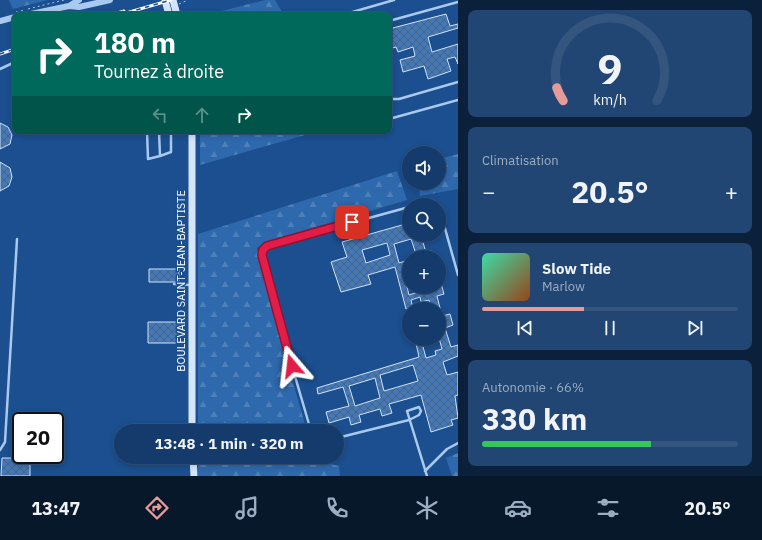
<!DOCTYPE html>
<html lang="fr">
<meta charset="utf-8">
<style>
:root{--surface:#143b6b;--page:#214673;--text:#f1f3f6;--muted:#9dadc1;--line:#33557e;--accent:#e69b98}
body{margin:0;font-family:"IBM Plex Sans",sans-serif;background:var(--page);color:var(--text);height:100vh;display:flex;flex-direction:column;font-size:15px;white-space:nowrap}
*{box-sizing:border-box;margin:0}
p{font-size:13px;color:var(--muted)}
.icon{flex:none;width:22px;height:22px;fill:none;stroke:currentColor;stroke-width:2;stroke-linecap:round;stroke-linejoin:round}
.map{position:relative;flex:1;overflow:hidden}
.details{display:flex;flex-direction:column;gap:10px;padding:10px;background:#0b203b;width:304px}
.details>*{flex:none}
.guide{position:absolute;left:12px;top:12px;width:380px;height:122px;border-radius:8px;box-shadow:0 2px 6px #0003,0 0 0 1px var(--line);background:#00695c;color:#fff;overflow:hidden}
.buttons{position:absolute;left:402px;top:146px;display:grid;gap:8px}
.buttons a{display:grid;place-items:center;width:44px;height:44px;border-radius:50%;background:var(--surface);box-shadow:0 2px 6px #0003,0 0 0 1px var(--line);font-size:20px}
.speed{position:absolute;left:12px;top:412px;display:flex;gap:8px;font-size:20px;font-weight:700;text-align:center}
.speed>*{display:grid;place-content:center;width:52px;height:52px;border-radius:50%;background:var(--surface);box-shadow:0 2px 6px #0003,0 0 0 1px var(--line);line-height:1}
.speed .limit{border:2px solid #111;border-radius:6px;background:#fff;color:#111}
.pin{position:absolute;display:grid;place-items:center;width:34px;height:34px;color:#fff;margin:-17px;border-radius:8px;box-shadow:0 2px 6px #0006}
.me{position:absolute;width:44px;margin:-22px;rotate:343deg;stroke-linejoin:round;filter:drop-shadow(0 0 3px #0008)}
.turn{display:flex;align-items:center;gap:14px;height:84px;padding:0 16px;font-size:18px}
.turn .icon{width:52px;height:52px;stroke-width:2.5}
.turn b{display:block;font-size:28px;line-height:34px}
.lanes{display:flex;align-items:center;height:38px;padding:0 16px;background:#0003;justify-content:center;gap:20px;direction:ltr}
.lanes .off{opacity:.35}
.big{font-size:30px;font-weight:700;line-height:1.1}
.details .widget{flex:1;display:flex;flex-direction:column;justify-content:center;gap:6px;min-width:0;padding:0 14px;border-radius:8px;background:var(--page)}
.details .dial{align-items:center;gap:0}
.dial svg{height:104px;overflow:visible;fill:none;stroke:var(--line);stroke-width:7;stroke-linecap:round;text-anchor:middle}
.dial text{fill:var(--text);stroke:none}
.song{display:flex;align-items:center;gap:12px}
.cover{width:48px;height:48px;border-radius:6px;background:linear-gradient(135deg,hsl(160 70% 55%),hsl(20 70% 35%))}
.played{height:4px;border-radius:2px;background:linear-gradient(90deg,var(--accent) 40%,var(--line) 40%)}
.keys{display:flex;justify-content:space-around;direction:ltr}
.heat{display:flex;justify-content:space-between;align-items:center;font-size:22px;direction:ltr}
.charge{height:6px;border-radius:3px;background:linear-gradient(90deg,#34c759 66%,var(--line) 0)}
.trip{position:absolute;left:114px;top:424px;width:230px;height:40px;border-radius:20px;background:var(--surface);box-shadow:0 2px 6px #0003,0 0 0 1px var(--line);font-weight:700;line-height:40px;text-align:center}
.tabs{display:flex;height:64px;justify-content:space-around;align-items:center;background:#08182b;color:var(--muted)}
.tabs .icon{width:28px;height:28px}
.tabs .on{color:var(--accent)}
.tabs b{font-size:18px;color:var(--text)}
main{display:flex;flex:1;min-height:0}
.map>svg:first-child{display:block}
.forest{fill:url(#forest-firs)}
.building{fill:url(#building-cross-hatch);stroke:#cfe3fa;fill-rule:evenodd}
.lines{fill:none;stroke-linecap:round;stroke-linejoin:round}
.path{stroke:#a9c9ee;stroke-width:1;stroke-dasharray:2 3;stroke-linecap:butt}
.service{stroke:#a9c9ee;stroke-width:2.5}
.tertiary{stroke:#a9c9ee;stroke-width:6}
.secondary{stroke:#d6e6fa;stroke-width:7}
.rail-casing{stroke:#fff;stroke-width:3}
.rail{stroke:#1b4f8f;stroke-width:1.5;stroke-dasharray:4.5;stroke-linecap:butt}
.route-casing{stroke:#92132f;stroke-width:10}
.route{stroke:#e11d48;stroke-width:7}
.labels{text-anchor:middle;dominant-baseline:central;stroke-width:3;stroke-linejoin:round;paint-order:stroke}
.street-label{font-size:11px;fill:#fff;stroke:#1b4f8f}
</style>
<main>
<div class="map">
<svg width="458" height="476" viewBox="0 0 458 476">
<defs>
<pattern id="forest-firs" width="22" height="20" patternUnits="userSpaceOnUse"><rect width="22" height="20" fill="#2e69ad"/><path d="M5 1l3.5 6h-7zM16 11l3.5 6h-7z" fill="#4d80b9"/></pattern>
<pattern id="building-cross-hatch" width="8" height="8" patternUnits="userSpaceOnUse"><rect width="8" height="8" fill="#4478b7"/><path d="M0 0l8 8M0 8l8-8" fill="none" stroke="#486282"/></pattern>
</defs>
<rect width="100%" height="100%" fill="#1b4f8f"/>
<path class="forest" d="M9,0h38l-34,9z
M265,0h10l9,15h-78z
M200,131h119l-119,34z
M458,154v35l-38,7 -1,-13h20v-24z
M397,171l10,29 -142,42 -8,6 12,52 38,131h-109v-197z
M458,453v23h-6l-6,-18z
M198,457h116l2,7 11,-1 12,3 1,10h-142z"/>
<path class="building" d="M446,14l4,12 8,-2v4l-30,9 4,15 26,-8v20l-3,-7 -8,2 4,12 -23,8 -4,-13 -21,6 -3,-12 15,-4 -2,-9 -15,5 -2,-5 -7,2v-8l2,-1 -2,-11z
M0,123l8,4 4,8 -2,9 -10,5z
M0,162l10,6 2,9 -3,9 -9,5z
M409,223v12h12l5,18 6,-2 2,6h-17l-6,-18 -17,5 5,19 10,-3v8l-6,2 6,25 9,-3v-3l21,-2 1,-7 4,14 -7,2 5,20 8,-2 3,11 -8,3 6,19 7,-2v11l-15,6 4,13 11,-3v23l-3,1 3,22 -7,2 2,5 -22,7 -10,-37 -32,9 3,9 -10,3 -2,-7 -21,6 2,7 -10,3 -2,-8 -20,6 -3,-11 23,-6 -6,-19 -25,7 -1,-6 102,-31 -4,-18h6l5,19 10,-3 -1,-4 7,-2 -3,-11v-29h-8l-2,-9 -8,2 -1,-5 -9,3 2,9h-7l-11,-42 -27,8 3,9 -30,8 -10,-30 16,-5 -5,-15zM387,243l3,12 -24,8 -4,-13zM413,365l5,16 -34,10 -4,-16zM375,378l5,20 -25,8 -6,-20z
M149,269h30v13h-30z
M148,322h31v21h-31z
M2,458h28v18h-29z"/>
<g class="lines">
<path class="path" d="M179,4l9,-4
M28,9l36,-9
M16,12l9,-2"/>
<path class="service" d="M156,15l11,-4
M342,15l52,-15
M389,21l69,-19
M0,69l15,-7
M389,99h10l59,-17
M389,119l69,-19
M147,131l1,28 12,-3
M159,131l1,25 11,-4v-21
M415,205c8,-2 16,-6 22,0
M439,207l19,68
M174,284l17,1
M311,431l-31,-106 -18,-70 1,-6 4,-3 142,-39
M337,438l72,-18 10,-5 2,-4 -2,-4 -12,4 20,65
M0,450l5,-8 12,-203
M425,471l22,-22 11,-6"/>
<path class="tertiary" d="M69,6l10,-6
M26,15l43,-9 10,1 31,-7
M0,21l15,-4"/>
<path class="secondary" d="M165,0l4,15
M173,0l4,15
M192,131v300
M193,457l1,19"/>
<defs>
<path id="rail" d="M110,15l14,-4
M119,15l52,-15
M0,54l15,-5"/>
</defs>
<use href="#rail" class="rail-casing"/>
<use href="#rail" class="rail"/>
</g>
<g class="lines">
<defs>
<path id="route" d="M292,366l-30,-111 1,-5 4,-4 85,-24"/>
</defs>
<use href="#route" class="route-casing"/>
<use href="#route" class="route"/>
</g>
<g class="labels">
<g class="street-label">
<text transform="translate(181 281) rotate(-90)">BOULEVARD SAINT-JEAN-BAPTISTE</text>
</g>
</g>
</svg>
<div class="buttons">
<a><svg class="icon" aria-label="sound" viewBox="0 0 24 24"><path d="M4 9h4l5-4v14l-5-4H4zM17 9q2 3 0 6"/></svg></a>
<a><svg class="icon" aria-label="search" viewBox="0 0 24 24"><circle cx="10" cy="10" r="6"/><path d="M15 15l6 6"/></svg></a>
<a>+</a>
<a>−</a>
</div>
<div class="speed"><div class="limit">20</div></div>
<div class="pin" style="left:352px;top:222px;background:#d93025"><svg class="icon" aria-label="arrive" viewBox="0 0 24 24"><path d="M6 21V4h12l-3 4 3 4H6"/></svg></div>
<svg class="me" style="left:292px;top:366px" viewBox="-20 -20 40 40"><path d="M0-17L14 15 0 8-14 15z" fill="#e11d48" stroke="#fff" stroke-width="4"/></svg>
<div class="trip">13:48 · 1 min · 320 m</div>
<div class="guide">
<div class="turn"><svg class="icon" aria-label="right" viewBox="0 0 24 24"><path d="M7 20v-9h11M14 6l5 5-5 5"/></svg><div><b>180 m</b>Tournez à droite</div></div>
<div class="lanes"><svg class="icon off" aria-label="left" viewBox="0 0 24 24"><path d="M17 20v-9H6M10 6l-5 5 5 5"/></svg><svg class="icon off" aria-label="ahead" viewBox="0 0 24 24"><path d="M12 20V5M6 11l6-6 6 6"/></svg><svg class="icon" aria-label="right" viewBox="0 0 24 24"><path d="M7 20v-9h11M14 6l5 5-5 5"/></svg></div>
</div>
</div>
<section class="details">
<div class="widget dial"><svg viewBox="0 0 100 80">
<path d="M14 69A42 42 0 1 1 86 69"/>
<path d="M14 69A42 42 0 0 1 9 59" stroke="#e69b98"/>
<text x="50" y="56" font-size="32" font-weight="700">9</text>
<text x="50" y="72" font-size="11">km/h</text>
</svg></div>
<div class="widget"><p>Climatisation</p>
<div class="heat"><a>−</a><b class="big">20.5°</b><a>+</a></div>
</div>
<div class="widget">
<div class="song"><i class="cover"></i><div><b>Slow Tide</b><p>Marlow</p></div></div>
<div class="played"></div>
<div class="keys"><svg class="icon" aria-label="previous" viewBox="0 0 24 24"><path d="M18 5L8 12l10 7zM5 5v14"/></svg><svg class="icon" aria-label="pause" viewBox="0 0 24 24"><path d="M8 5v14M16 5v14"/></svg><svg class="icon" aria-label="next" viewBox="0 0 24 24"><path d="M6 5l10 7-10 7zM19 5v14"/></svg></div>
</div>
<div class="widget"><p>Autonomie · 66%</p><b class="big">330 km</b><div class="charge"></div></div>
</section>
</main>
<nav class="tabs">
<b>13:47</b>
<svg class="icon on" aria-label="directions" viewBox="0 0 24 24"><path d="M12 3l9 9-9 9-9-9zM9 14v-3h6M13 9l2 2-2 2"/></svg>
<svg class="icon" aria-label="music" viewBox="0 0 24 24"><path d="M9 18V5l10-2v13"/><circle cx="6" cy="18" r="3"/><circle cx="16" cy="16" r="3"/></svg>
<svg class="icon" aria-label="phone" viewBox="0 0 24 24"><path d="M5 4h4l2 5-3 2q2 4 5 5l2-3 5 2v4C11 20 4 13 5 4z"/></svg>
<svg class="icon" aria-label="climate" viewBox="0 0 24 24"><path d="M12 3v18M4 7l16 10M4 17L20 7"/></svg>
<svg class="icon" aria-label="car" viewBox="0 0 24 24"><path d="M5 17H2v-5l4-1 3-4h7l3 4 3 1v5h-3M9 17h6M6 11h13"/><circle cx="7" cy="17" r="2"/><circle cx="17" cy="17" r="2"/></svg>
<svg class="icon" aria-label="filters" viewBox="0 0 24 24"><path d="M4 7h16M4 17h16"/><circle cx="9" cy="7" r="2"/><circle cx="15" cy="17" r="2"/></svg>
<b>20.5°</b>
</nav>
